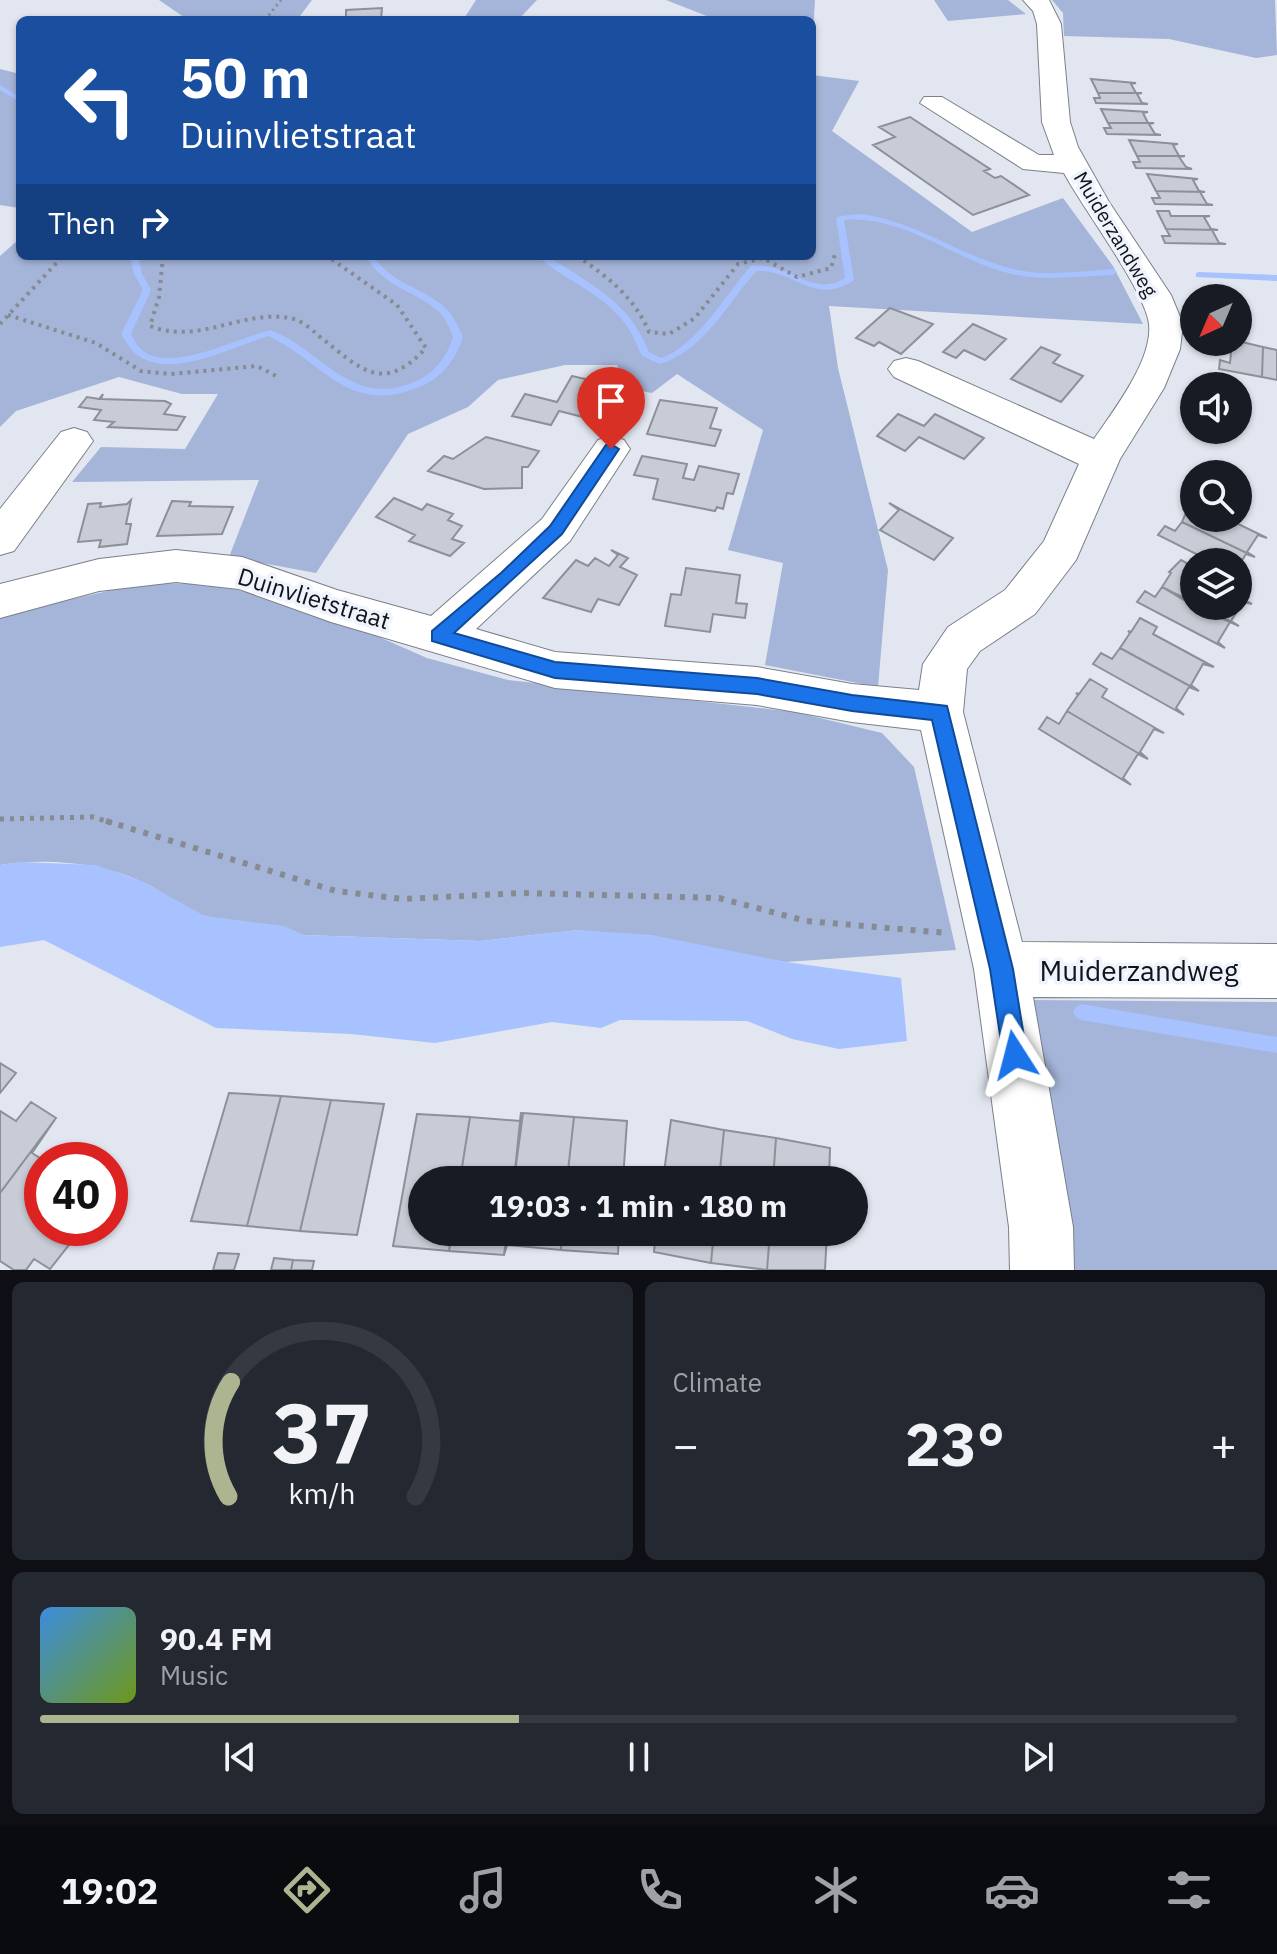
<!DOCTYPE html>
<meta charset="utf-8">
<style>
:root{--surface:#171b24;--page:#242831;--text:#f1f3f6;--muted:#9ea1a6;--line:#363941;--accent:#adb590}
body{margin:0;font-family:"IBM Plex Sans",sans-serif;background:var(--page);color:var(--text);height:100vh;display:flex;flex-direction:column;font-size:30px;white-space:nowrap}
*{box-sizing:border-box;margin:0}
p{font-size:26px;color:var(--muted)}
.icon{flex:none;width:44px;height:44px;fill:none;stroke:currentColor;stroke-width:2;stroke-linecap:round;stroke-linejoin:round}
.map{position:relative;height:1270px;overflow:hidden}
.panel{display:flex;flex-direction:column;gap:12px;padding:12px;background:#0d0f14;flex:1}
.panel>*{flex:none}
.hud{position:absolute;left:16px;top:16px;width:800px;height:244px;border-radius:12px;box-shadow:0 2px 6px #0004;background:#1a4fa0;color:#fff;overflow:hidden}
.needle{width:52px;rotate:224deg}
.fabs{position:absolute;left:1180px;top:284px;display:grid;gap:16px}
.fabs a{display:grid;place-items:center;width:72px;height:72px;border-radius:50%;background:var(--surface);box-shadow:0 2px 6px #0004;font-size:40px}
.speed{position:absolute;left:24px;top:1142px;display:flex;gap:16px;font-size:40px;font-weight:700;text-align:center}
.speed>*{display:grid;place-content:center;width:104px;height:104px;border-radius:50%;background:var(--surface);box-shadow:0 2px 6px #0004;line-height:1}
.speed .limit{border:12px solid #d22;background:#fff;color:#111}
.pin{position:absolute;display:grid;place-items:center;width:68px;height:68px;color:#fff;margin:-82px -34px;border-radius:50% 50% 50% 0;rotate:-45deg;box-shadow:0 0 8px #0007}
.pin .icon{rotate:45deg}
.me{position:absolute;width:88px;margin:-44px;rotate:351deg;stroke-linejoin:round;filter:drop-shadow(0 0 6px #0008)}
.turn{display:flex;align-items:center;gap:28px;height:168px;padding:0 32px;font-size:36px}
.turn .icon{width:104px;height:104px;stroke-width:2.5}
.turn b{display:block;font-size:56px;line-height:68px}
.then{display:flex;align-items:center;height:76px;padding:0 32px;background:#0003;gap:16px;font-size:30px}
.big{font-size:60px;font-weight:700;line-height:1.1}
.panel .card{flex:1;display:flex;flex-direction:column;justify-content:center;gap:12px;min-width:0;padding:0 28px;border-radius:12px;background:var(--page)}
.panel .dial{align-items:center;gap:0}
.dial svg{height:208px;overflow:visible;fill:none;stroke:var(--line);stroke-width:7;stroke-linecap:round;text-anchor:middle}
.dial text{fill:var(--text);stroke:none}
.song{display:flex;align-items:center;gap:24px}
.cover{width:96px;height:96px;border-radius:12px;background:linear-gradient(135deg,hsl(210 70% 55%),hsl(80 70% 35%))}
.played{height:8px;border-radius:4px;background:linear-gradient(90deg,var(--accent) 40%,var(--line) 40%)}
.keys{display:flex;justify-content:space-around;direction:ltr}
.heat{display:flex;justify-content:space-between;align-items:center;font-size:44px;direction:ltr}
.panel .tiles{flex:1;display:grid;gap:12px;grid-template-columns:1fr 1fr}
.card:last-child{grid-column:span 2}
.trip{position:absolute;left:408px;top:1166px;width:460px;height:80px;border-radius:40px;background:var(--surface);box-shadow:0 2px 6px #0004;font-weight:700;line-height:80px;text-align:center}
.dock{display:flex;height:128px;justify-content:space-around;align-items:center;background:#090b0e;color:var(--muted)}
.dock .icon{width:56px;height:56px}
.dock .on{color:var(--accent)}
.dock b{font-size:36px;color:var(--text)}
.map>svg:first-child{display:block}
.green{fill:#a5b5d9}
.water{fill:#a7c2fe}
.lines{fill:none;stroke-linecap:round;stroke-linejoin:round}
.stream{fill:#a7c2fe;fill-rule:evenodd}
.building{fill:#c8ccd6;stroke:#8b9099;stroke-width:2}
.minor-casing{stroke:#7b8089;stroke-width:2}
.path-far3{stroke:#868a91;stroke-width:3;stroke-dasharray:2 4;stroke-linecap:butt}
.path-far2{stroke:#868a91;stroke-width:4;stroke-dasharray:3 5;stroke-linecap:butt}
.path-far1{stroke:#868a91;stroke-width:5;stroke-dasharray:4 6;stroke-linecap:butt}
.path{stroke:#868a91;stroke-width:6;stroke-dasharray:5 8;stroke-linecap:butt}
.minor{fill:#fff;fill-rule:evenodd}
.route{fill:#1a73e8;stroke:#114b97;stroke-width:2}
.labels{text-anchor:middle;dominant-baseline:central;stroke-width:7;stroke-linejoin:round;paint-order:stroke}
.far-street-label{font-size:20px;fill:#111316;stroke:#eef3fd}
.street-label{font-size:24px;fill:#111316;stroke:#eef3fd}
.near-street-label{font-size:28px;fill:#111316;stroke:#eef3fd}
</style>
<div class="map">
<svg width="1277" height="1270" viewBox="0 0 1277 1270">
<rect width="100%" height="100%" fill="#e1e6f0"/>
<path class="green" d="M159,0h153l-15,20h-109z
M476,0h61l-19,20h-55z
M666,0h149l-2,33 -1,-13h-95z
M934,0h74l18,14 -78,7z
M1052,0h223l2,55 -21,3 -87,-19 -105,-3 -1,-23z
M0,69l20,5v182h792v-181l47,6 -27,50 140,101 91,-34 50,68 30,58 -314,-18 9,62 50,202 -10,117 -113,-22 18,-102 -55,-13 35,-120 -86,-56 -25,19 -21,-4 -14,-24h-52l-67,15 -30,27 -60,27 -92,139 -87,-16 30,-77 -187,2 29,-35 84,2 33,-55h-36l-63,-17 -103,34 -16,16v-171l18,-16 1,-32 -19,-3z
M142,583l73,1 107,28 105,46 81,22 287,32 87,21 32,34 42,183 -170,12 -208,-32 -98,11 -177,-6c-32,-16 -65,-9 -97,-19 -23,-6 -44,-26 -66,-35 -43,-19 -94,-23 -140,-16v-249z
M1031,1000l246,2v268h-213z"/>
<path class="water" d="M21,862l75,3 45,16 64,35 79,10 19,9 177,6 98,-11 74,5 134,27 115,16 6,63 -68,8 -47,-10 -45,-18 -127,-1 -19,8 -49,-6 -117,21 -84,-9 -135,-6 -172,-88 -44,7v-82z"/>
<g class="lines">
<path class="stream" d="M0,85l20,12v5l-20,-12z
M861,214c58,8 98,42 152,55 33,8 67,2 100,0l4,3 -4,3c-35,1 -71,7 -105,-2 -56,-14 -104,-58 -164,-53l10,59 -1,2c-40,25 -58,-12 -97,-10 -28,32 -52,80 -96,93l-18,-8c-6,-12 -10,-24 -18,-34 -23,-30 -60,-42 -87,-66h10c42,27 83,46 102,96l12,6c36,-12 65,-64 90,-92 38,-5 62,33 94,12l-9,-60 4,-2z
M130,256h8l4,18 9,16 -20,44c3,5 6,12 11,16 28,24 96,-12 128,-20 52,19 80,79 144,52 20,-8 33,-25 39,-45 -3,-8 -6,-16 -12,-23 -24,-24 -57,-25 -75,-58h8c17,30 56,32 77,58 5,7 8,15 12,23 -7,22 -22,42 -44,50 -70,29 -95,-24 -150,-51 -36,10 -99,45 -133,18 -6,-4 -10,-13 -15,-20l22,-44 -9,-16z
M1199,272l78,3v6l-81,-4v-4z
M1081,1004l196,33v16l-196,-33 -5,-3 -3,-5 3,-5z"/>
</g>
<path class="building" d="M382,8l-1,11 -35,1v-10z
M1091,79l45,4 -5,1 5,9h6h-44z
M1098,93h44l-5,1 5,9 6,1 -52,-1 -2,-5h6z
M1101,109l47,3 -5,1 5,10h6h-46z
M910,117l80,52 -6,2 11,7 6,-2 28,19 -56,20 -100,-70 22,-8 -16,-10z
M1108,123h46l-5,1 6,10 6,1 -54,-1 -3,-6h7z
M1129,140l49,4 -5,1 6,11h6h-48z
M1137,156h48l-6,1 7,10 6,2 -56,-1 -3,-6h7z
M1147,174l51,5 -5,1 6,11 6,1 -49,-1z
M1156,191l49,1h-5l7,12 6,1 -58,-1 -3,-6h8z
M1157,211h12l2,5h39l-6,1 7,12 7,1 -52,-1z
M1166,229l52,1h-6l7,13 7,1 -61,-1 -3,-7h8z
M890,308l43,16 -32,30 -22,-12 -5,4 -18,-8z
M973,324l33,15 -21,21 -21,-10 -8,8 -13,-6z
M1238,341l25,6 -1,30 -43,-8 1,-9 10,3 2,-21z
M1041,347l19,8 -7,8 30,13 -22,26 -50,-23z
M1263,347l14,3v30l-15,-3z
M572,376l30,7 -19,34 -24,-6 -8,14 -39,-9 13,-22 32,8z
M103,394l-2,5 64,2 6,3 -7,10 21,3 -8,13 -69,-3 6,-5 -20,-2 7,-10 -22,-3 8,-10 12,2z
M660,400l57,8 -7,20 11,2 -6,16 -68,-12z
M898,414l26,12 11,-12 49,24 -20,21 -45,-22 -14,14 -28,-15z
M486,437l53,14 -11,16h-6v21l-38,1 -56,-18 16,-15 9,3z
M642,456l45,8 -4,14 11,2 5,-14 40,8 -6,20 -6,-1 -4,16 -6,-2 -2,4 -62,-12 5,-20 -24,-4z
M394,498l28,12 5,-6 26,10 -5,6 14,6 -10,13 12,4 -14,13 -41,-15 6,-6 -39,-18z
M131,500l-5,24h5l-4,20 -28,3 2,-7 -23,2 10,-38 13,-1 -1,4 27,-3z
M172,501l19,1 -2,4 44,1 -11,27 -65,2z
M889,503l64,35 -19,22 -54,-30 19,-20z
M1194,505v13h32l41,20 -9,-3 -11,17 8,5 -73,-35 6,-14z
M1182,522l73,35 -9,-3 -8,13v-5h-26l-54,-27 7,-9 10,5z
M611,550l17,8 -8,9 17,8 -18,30 -21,-6 -7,13 -48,-14 33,-38 12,6 7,-8 14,8 9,-11z
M1181,560l13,7v36l-32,-16 9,-14 -2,-1z
M686,568l54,7 -4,28 11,1 -2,14 -32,-4 -3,18 -45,-6 6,-32 10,1z
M1162,587l32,19 45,20 -9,-4 -12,20 7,6 -88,-46 8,-11 10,6z
M1238,597l14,7 -9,-2 -12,19 8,5 -39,-20h38z
M1140,618l17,9 -4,7 61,33 -11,-3 -12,21 8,6 -79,-43 10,-15 -2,-2 3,1z
M1120,648l79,43 -10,-4 -13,21 8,7 -91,-51 8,-11 11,6z
M1090,679l17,10 -5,8 62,36 -10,-4 -14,23 8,7 -81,-48 11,-16 -2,-2 3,1z
M1067,711l81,48 -10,-5 -15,24 8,7 -92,-56 8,-12 12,7z
M0,1063l16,10 -16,20z
M229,1093l52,3 -34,130 -56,-5z
M281,1096l50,4 -31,131 -53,-5z
M331,1100l53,4 -27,131 -57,-4z
M31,1102l25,16 -56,75v-82l16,10z
M521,1112l-7,68h-54l10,-63 50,4z
M523,1113l51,4 -7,63h-53z
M417,1114l53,3 -10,63h-38v52h30l-3,19 -56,-5z
M574,1117l53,4 -4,59h-56z
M56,1118l-24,35 11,7 -1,68h14l-2,3 18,10 -22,28 -16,-10 -8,11h-12l-14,-9v-68z
M671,1120l53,10 -5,50h-56z
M724,1130l52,8 -3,42h-54z
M776,1138l54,10 -1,32h-56z
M452,1232h55l-3,23 -55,-4z
M507,1232h55l-1,18 -54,-5 -3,10z
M562,1232h57l-1,22 -57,-4z
M656,1232h58l-3,31 -57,-11z
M714,1232h56l-3,38 -56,-7z
M770,1232h57l-2,38h-58z
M218,1253l21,1 -5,16h-21z
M274,1258l19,2 -2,10h-20z
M293,1260l21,1 -2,9h-21z"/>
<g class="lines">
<defs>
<path id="minor" d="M1023,0h26l12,24 9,98 8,25 31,55 62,93 12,29 -3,25 -16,39 -44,71 -44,101 -41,54 -55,37 -13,18 -4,43 59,230 255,2v54l-244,-1 40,230 1,43h-64l-1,-43 -35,-258 -53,-239 -69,-8 -95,-17 -202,-17 -224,-66 -92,-33 -63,-7 -77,9 -99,27v-34l99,-25 77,-9 66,7 95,33 94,26 111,-97 56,-79 13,-4 13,4 6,9 -60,92 -94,88 79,23 202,15 95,17 67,6 4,-26 25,-37 57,-37 39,-49 35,-77 -185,-87 -6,-8 6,-8 12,-3 12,3 176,78c19,-28 59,-79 55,-115 -4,-34 -66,-115 -85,-151l-41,-4 -103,-66 4,-6h18l97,58h15l-12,-33 -5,-98 -4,-13z
M74,428l13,4 6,9 -79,110 -14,4v-46l61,-77z"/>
</defs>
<use href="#minor" class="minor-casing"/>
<path class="path-far3" d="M265,20l16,-20"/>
<path class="path-far2" d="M163,256l-4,41 -9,29c50,20 95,-19 144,-7 10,3 18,11 25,17 42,33 63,59 107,12l-29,-43 -70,-49
M577,256c30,20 58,42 72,76l20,2 26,-16 43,-54 25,-6 34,19 34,-9 4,-14
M8,315l88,28 45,28 30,3 86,-8 21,11
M0,324l63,-68"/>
<path class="path-far1" d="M0,819l93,-2 19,6"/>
<path class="path" d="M106,821l230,70 67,8 119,-6 197,5 87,23 141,12"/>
<use href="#minor" class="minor"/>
</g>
<path class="route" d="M611,444l8,5 -57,85 -108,99 101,29 202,16 95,17 95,11 66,263 14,86 -4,8 -8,4 -9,-4 -3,-8 -13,-86 -58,-249 -80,-9 -95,-17 -202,-16 -123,-37v-10l69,-58 49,-47 56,-81z"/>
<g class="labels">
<g class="far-street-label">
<text transform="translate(1116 234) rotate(59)">Muiderzandweg</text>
</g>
<g class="street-label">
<text transform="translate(314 598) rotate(17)">Duinvlietstraat</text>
</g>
<g class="near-street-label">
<text x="1139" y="970">Muiderzandweg</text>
</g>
</g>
</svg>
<div class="fabs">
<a><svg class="needle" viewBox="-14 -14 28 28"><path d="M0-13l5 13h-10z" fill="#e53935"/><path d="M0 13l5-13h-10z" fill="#9ea1a6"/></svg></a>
<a><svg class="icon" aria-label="sound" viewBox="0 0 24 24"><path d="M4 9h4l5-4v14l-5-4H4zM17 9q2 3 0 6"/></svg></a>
<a><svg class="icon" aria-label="search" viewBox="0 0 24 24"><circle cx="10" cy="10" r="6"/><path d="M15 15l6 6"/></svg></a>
<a><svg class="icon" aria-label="layers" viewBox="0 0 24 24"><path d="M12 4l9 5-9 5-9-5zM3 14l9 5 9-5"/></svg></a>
</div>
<div class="speed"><div class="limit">40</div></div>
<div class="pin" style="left:611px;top:449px;background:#d93025"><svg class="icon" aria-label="arrive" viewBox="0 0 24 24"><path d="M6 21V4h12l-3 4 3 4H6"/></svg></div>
<svg class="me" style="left:1015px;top:1055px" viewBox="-20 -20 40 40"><path d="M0-17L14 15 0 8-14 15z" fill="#1a73e8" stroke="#fff" stroke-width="4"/></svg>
<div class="trip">19:03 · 1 min · 180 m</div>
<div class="hud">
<div class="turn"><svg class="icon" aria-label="left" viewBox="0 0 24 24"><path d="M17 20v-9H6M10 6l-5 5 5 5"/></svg><div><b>50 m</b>Duinvlietstraat</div></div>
<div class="then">Then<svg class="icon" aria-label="right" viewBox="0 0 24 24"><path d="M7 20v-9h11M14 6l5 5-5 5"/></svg></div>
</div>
</div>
<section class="panel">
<div class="tiles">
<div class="card dial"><svg viewBox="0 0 100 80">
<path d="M14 69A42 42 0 1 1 86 69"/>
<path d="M14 69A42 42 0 0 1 15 25" stroke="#adb590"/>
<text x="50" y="56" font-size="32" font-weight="700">37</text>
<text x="50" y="72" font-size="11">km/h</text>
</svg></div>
<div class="card"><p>Climate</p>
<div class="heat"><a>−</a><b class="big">23°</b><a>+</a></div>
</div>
<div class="card">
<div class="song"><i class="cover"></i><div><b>90.4 FM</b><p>Music</p></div></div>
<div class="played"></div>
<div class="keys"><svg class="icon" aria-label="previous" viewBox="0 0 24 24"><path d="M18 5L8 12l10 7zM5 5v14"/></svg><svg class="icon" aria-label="pause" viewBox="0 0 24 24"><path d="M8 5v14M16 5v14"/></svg><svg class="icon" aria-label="next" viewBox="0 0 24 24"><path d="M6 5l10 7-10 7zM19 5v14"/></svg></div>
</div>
</div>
</section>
<nav class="dock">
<b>19:02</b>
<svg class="icon on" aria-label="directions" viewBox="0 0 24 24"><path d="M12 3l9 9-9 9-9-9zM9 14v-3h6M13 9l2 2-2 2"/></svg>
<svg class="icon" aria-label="music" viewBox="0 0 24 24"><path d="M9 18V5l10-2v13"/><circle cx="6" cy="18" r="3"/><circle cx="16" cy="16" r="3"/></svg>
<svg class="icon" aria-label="phone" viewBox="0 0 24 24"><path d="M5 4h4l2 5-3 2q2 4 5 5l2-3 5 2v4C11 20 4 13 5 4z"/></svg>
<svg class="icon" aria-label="climate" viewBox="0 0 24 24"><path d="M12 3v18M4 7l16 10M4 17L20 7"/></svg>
<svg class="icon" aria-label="car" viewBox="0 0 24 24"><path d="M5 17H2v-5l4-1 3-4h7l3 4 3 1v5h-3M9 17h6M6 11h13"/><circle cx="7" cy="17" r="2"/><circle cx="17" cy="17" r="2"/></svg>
<svg class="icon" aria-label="filters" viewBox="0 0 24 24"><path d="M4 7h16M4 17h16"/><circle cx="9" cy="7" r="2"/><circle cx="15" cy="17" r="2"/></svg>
</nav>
